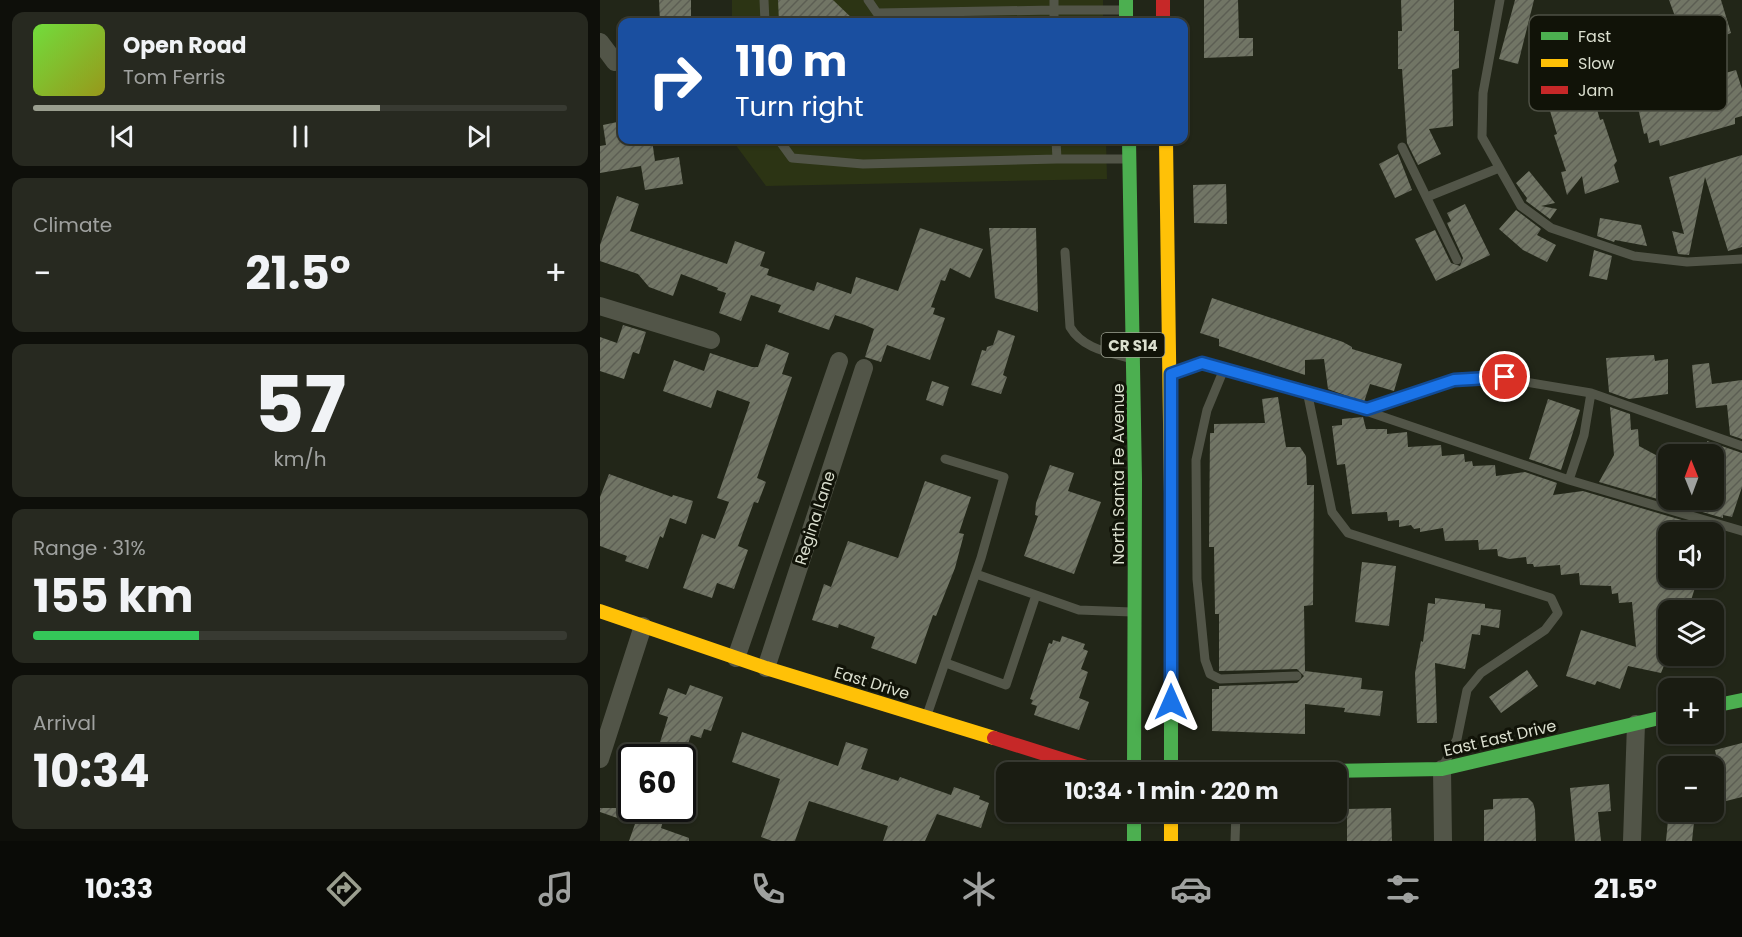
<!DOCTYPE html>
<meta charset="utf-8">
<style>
:root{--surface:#1a1c12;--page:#272920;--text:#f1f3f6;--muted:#9fa19f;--line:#383a32;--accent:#9a9e8f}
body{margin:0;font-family:Poppins,sans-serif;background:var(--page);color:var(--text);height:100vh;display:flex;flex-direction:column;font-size:22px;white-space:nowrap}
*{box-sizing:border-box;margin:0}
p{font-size:20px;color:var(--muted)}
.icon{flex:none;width:33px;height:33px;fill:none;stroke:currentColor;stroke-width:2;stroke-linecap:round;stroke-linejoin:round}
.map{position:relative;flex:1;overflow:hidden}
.side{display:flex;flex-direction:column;gap:12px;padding:12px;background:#0e0f0a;width:600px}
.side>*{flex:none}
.guide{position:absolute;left:18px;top:18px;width:570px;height:126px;border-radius:12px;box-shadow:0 2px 4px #0004,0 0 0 2px var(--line);background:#1a4fa0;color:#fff;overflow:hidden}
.needle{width:39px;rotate:359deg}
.fabs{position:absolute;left:1058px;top:444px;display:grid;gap:12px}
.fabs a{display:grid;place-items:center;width:66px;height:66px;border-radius:12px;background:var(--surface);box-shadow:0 2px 4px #0004,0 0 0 2px var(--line);font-size:30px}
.speed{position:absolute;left:18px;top:744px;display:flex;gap:12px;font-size:30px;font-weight:700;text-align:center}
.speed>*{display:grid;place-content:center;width:78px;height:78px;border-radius:50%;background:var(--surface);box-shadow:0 2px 4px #0004,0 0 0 2px var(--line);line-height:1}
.speed .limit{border:3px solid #111;border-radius:9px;background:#fff;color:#111}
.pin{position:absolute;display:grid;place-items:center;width:51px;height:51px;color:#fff;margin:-26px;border:3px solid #fff;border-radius:50%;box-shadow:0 2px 6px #0007}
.me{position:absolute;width:66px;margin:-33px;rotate:0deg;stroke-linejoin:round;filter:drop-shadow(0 0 4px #0008)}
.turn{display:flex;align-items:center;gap:21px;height:126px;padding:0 18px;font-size:27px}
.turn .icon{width:78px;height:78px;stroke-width:2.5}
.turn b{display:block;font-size:42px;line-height:51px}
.big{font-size:45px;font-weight:700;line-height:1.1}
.side .tile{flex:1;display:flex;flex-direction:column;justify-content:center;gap:9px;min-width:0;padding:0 21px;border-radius:12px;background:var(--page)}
.side .dial{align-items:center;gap:0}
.dial b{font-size:78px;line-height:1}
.song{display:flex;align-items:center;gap:18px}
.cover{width:72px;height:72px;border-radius:9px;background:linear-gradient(135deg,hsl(100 70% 55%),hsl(60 70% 35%))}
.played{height:6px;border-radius:3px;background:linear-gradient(90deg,var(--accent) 65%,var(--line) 65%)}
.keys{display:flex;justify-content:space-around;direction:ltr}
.heat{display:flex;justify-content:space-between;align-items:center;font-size:33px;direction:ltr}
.charge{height:9px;border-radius:4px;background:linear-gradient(90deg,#34c759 31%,var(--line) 0)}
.trip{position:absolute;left:396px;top:762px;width:351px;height:60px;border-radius:12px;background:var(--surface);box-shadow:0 2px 4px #0004,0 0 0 2px var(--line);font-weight:700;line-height:60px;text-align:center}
.tab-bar{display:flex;height:96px;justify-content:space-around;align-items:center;background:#0a0b07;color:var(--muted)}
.tab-bar .icon{width:42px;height:42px}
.tab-bar .current{color:var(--accent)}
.tab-bar b{font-size:27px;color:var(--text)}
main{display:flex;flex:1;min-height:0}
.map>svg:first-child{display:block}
.built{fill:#2c3414}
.building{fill:url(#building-hatch)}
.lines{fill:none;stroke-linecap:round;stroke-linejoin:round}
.lane{stroke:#525548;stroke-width:9}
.street{stroke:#525548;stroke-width:18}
.fast{stroke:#4caf50;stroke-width:14}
.slow{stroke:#ffc107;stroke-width:14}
.jam{stroke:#c62828;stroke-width:14}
.route-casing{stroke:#114b97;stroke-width:15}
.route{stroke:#1a73e8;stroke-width:10}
.labels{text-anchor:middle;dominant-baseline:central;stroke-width:6;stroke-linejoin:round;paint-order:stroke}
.shield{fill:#111308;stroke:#9ea293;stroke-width:1.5}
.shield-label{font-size:15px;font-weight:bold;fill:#dbdfcf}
.street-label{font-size:16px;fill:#dbdfcf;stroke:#111308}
.key{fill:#111308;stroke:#4e5044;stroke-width:1.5}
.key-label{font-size:16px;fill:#dbdfcf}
</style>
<main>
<section class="side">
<div class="tile">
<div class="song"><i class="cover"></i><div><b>Open Road</b><p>Tom Ferris</p></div></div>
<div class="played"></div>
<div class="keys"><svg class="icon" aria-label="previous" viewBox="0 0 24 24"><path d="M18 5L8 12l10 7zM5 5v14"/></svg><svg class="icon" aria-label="pause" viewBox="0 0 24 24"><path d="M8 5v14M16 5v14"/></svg><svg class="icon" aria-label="next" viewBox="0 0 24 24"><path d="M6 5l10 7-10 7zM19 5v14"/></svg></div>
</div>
<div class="tile"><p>Climate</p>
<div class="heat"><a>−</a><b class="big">21.5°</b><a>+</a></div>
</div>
<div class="tile dial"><b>57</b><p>km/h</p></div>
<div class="tile"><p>Range · 31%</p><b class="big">155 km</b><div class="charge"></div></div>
<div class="tile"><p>Arrival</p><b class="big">10:34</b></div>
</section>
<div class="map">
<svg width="1142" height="841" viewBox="0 0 1142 841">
<defs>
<pattern id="building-hatch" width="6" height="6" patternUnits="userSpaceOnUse" patternTransform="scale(1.5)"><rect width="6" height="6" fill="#717565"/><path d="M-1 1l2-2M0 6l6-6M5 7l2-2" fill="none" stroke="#5c5e53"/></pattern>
</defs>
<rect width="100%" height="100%" fill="#222618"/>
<path class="built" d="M132,0h371v22h-371z
M132,140h374l1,39 -341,7z"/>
<path class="building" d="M59,0h32v21l-31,1z
M178,0h55l23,22h-77z
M604,0h34l1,38h14v18l-49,2z
M801,0h53v31h5v37l-7,2 1,56 -24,3 12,25 -23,11 -11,-22 -5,-74h-4v-38h4z
M915,0h19l-16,64 -19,-5z
M1069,0h52l10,33 -21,8 9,30 3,3 14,-4 6,19v27l-7,2v6l-75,22 -1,-6 -10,3 -2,-10 -3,1 -8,-35 9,-2 -1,-3 38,-12 -2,-5 16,-4z
M985,67l15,53 3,-1 14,42 -3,4 5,17 -34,12 -3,-18 -15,19 -6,-23 5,-1 -12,-36 3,-1 -17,-56z
M22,121v19h30l3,21 24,-4 4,27 -38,6 -4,-24 -41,7v-27l6,-1 -3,-20z
M798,154l14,36 -17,8 -16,-34z
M1142,155v92l-14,4 -23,-74 -16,78 -11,-1 -6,-23 12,3 -15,-57z
M929,171l26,32 -14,3 16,3 -7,10 -24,-18 1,-3 -11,-15z
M626,184l1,40 -33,-1 -1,-38z
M17,196l22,8 -9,27 97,33 8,-23 30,11 -5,14 9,3 -2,6 47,16 3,-9 34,12 5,-17 42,14 22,-63 63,21 -13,29 -20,-10 -5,13 -4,-1 -10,27 4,1 -2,6 12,4 -15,42 -43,-15 -6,17 -16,-5 9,-28 -9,-4 -30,-10 -6,15 -51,-18 3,-7 -30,-10 -10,26 -22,-8 7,-20 -9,-3 1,-2 -37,-14 -8,22 -24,-9 -11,-13 -38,-13v-16z
M865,204l25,51 -54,26 -21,-42 20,-9 16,33 9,3 3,-8 -16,-35 4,-2 -4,-8z
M916,210l25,19 -4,6 19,10 -9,17 -24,-12 -24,-21z
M1000,218l41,7 6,21 -32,-6 -1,2 -17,-6z
M389,228h47l2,84 -43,-14z
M994,250l18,6 -5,24 -18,-4z
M612,298l131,44 9,5v2l50,15 -8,27 -24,-7 -6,18 -36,-13 -4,-30 -19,1v15l-86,-29v-7l-19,-6z
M23,325l23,7 -7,22 -6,-2 -9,27 -24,-8v-34l17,6z
M398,330l17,6 -12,39 4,2 -6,17 -30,-9 11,-35 4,1 1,-4 6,-2z
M166,344l23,9 -7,21 10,3 -35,101 9,4 -8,21 -4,-1 -16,44 10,4 -14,39 -17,-6 -5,15 -29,-10 19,-54 13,5 14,-37 -12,-4 33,-96 -33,-12 -6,18 -48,-17 11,-31 30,11 6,-18 42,14h6z
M1054,355l1,6 13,-2v35l-39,5 -20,-7 -3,-34z
M1109,363l3,21 30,-4v59l-12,-4 -3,-30 -31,3 -4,-43z
M332,381l17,6 -6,19 -17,-6z
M678,397l8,50h14l6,9 1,29h7l-1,120 -9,1 1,65 57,7 -1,11 22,2 -3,25 -36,-4 1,-4 -40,-4v30l-93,-3v-42h7v-3l78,-3 7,-7 -7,-7 -78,2v-57h-4l-1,-67h-5l1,-114h4v-9l51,-1 -3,-24z
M948,399l32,11 -19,60 -32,-11z
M1010,407l20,7 1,16 7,-1 1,17 28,15 -4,7 5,2v30h45v-46h-6v-13l35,12v34l-10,30 -9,-2v3l-124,-36 15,-27z
M763,417l3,12h21v5l20,-2 1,15 33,-2 1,11 22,-2 1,8 7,-1 1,5 22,-1 1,11 29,-4 32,11 -4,12 30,-4 136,40 -51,1v46h30l-10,32h-20v54l-3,-1 -4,10 -33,-7 -8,23 -23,-8 -2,4 -29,-9 15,-46 55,17 -4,-45 -13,1 -1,-10 -6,1 -1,-8 -31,-1 -1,-12 -18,2 -1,-10 -26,2 -1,-3h-6l-1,-7 -17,2 -11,-3 -1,-7 -18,1 -1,-10 -33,1 -2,-13 -23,4v-4l-6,1 -3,-4 -12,2v-7l-11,1 -1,-9 -35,2 -7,-50 -8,1 -5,-39 10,-1v-6z
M450,465l24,8 -6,18 33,11 -27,72 -50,-18 14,-40 -3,-1 1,-12z
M9,474l63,23 1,-2 20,6 -7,23 -16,-6 -7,20 -3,-2 -12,33 -23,-8 2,-5 -27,-10v-49z
M325,481l46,16 -12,36 5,1 -9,34 -19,48 -3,-1 -17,49 -45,-16 4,-11 -36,-13 -1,4 -26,-8 12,-36 7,3 17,-46 50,17z
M762,562l34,4 -7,60 -34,-4z
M835,598l50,6v4l16,2 -2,18 -18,-3 -1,10 -8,-1 -7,35 -30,-6 2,60h-20l-2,-50 6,-32 2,1 5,-39 7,1z
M462,636l23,8 -2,5 5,2 -7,18 7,3 -9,26 10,4 -10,28 -45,-15 3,-9 -6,-2 2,-4 -3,-1 19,-56 3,1 1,-4 7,2z
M927,670l11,16 -37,27 -12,-16z
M90,685l33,12 -12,34 -7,-2 -3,9 -10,-3 -8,23h-28l13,-41 -9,-3 9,-26 18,7z
M142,732l96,34 8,-24 22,7 -7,20 37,12 2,-4 51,18 3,-8 26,9 -1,3 10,4 -8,25 -44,-14 -12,27h-42l5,-15 -79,-25 -14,40h-23l-11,-4 19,-58 -48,-17z
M1142,743v54l-16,4 -11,-51z
M1009,784l2,27 -13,1 3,29h-26l-5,-53z
M928,798l5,5 2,7 1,31h-52v-31l9,-1v-10z
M0,808h67l-6,20 28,10v3h-60l6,-17 -35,-12z
M791,808l1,33h-45v-32z
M1068,820l26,2 -2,19h-26z"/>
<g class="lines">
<path class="lane" d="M164,0l1,22
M268,0l9,13 177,-3v12
M454,0v10h70
M900,0l-17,93 -1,44 39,69 30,22 83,28 53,6 55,-3
M179,140l13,18 71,6 194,-5
M456,140l1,19h70
M802,147l55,113
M827,197l72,-29
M465,252l5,75c12,21 37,25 59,31
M624,369l-17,41 -11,50 1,119 8,81 5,14 10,5 77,-3
M573,373l29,-10 105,28 262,89
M707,391l25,121 16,21 203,65 7,15 -13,17 -64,43 -14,17 -10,49 -13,25
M767,409l87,-29 36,-4 101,17
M1142,446l-151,-53 -7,42 -15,45 173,51
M376,574l103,36 53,2
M346,663l60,22 30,-90
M327,715l54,-157 23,-81 -59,-18
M635,841l1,-29"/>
<path class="street" d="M0,42l15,20
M0,306l111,34
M136,658l103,-297
M166,668l98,-300
M0,759l43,-133
M842,769l1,72
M1032,841l4,-117"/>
<path class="fast" d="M526,0v22
M529,140l6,340 -1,292
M571,494v278
M1113,706l29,-6
M665,772l177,-3 226,-53
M534,812v29"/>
<path class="slow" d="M566,140l5,354
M0,611l166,57 228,70
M571,812v29"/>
<path class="jam" d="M563,0v22
M394,738l105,33 38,1"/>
</g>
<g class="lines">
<defs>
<path id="route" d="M571,702v-328l31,-11 165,46 87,-29 51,-3"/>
</defs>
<use href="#route" class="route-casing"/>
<use href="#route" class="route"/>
</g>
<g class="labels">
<rect class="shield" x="501.5" y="333" width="63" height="24" rx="4.5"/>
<g class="shield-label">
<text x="533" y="345">CR S14</text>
</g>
<g class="street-label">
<text transform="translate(518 474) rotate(-90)">North Santa Fe Avenue</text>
<text transform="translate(215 518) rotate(-72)">Regina Lane</text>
<text transform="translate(272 683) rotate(17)">East Drive</text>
<text transform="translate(900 738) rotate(-13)">East East Drive</text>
</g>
</g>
<rect x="929" y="15" width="198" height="96" rx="9" class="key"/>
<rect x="941" y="32" width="27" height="8" fill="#4caf50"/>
<rect x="941" y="59" width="27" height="8" fill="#ffc107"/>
<rect x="941" y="86" width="27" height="8" fill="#c62828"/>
<g class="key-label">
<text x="978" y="42">Fast</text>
<text x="978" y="69">Slow</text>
<text x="978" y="96">Jam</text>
</g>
</svg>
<div class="fabs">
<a><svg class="needle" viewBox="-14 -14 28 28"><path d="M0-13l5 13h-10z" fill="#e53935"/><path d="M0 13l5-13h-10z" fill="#9fa19f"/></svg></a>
<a><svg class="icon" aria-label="sound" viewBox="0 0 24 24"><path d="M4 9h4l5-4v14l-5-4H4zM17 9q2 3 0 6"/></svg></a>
<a><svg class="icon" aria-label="layers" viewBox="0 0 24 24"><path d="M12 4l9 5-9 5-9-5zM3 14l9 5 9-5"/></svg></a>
<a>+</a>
<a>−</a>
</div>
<div class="speed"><div class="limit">60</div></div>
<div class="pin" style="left:905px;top:377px;background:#d93025"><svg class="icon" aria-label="arrive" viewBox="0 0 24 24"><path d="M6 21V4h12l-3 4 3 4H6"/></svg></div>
<svg class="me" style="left:571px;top:702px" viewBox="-20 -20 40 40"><path d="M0-17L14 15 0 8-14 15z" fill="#1a73e8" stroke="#fff" stroke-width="4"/></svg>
<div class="trip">10:34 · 1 min · 220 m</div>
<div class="guide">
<div class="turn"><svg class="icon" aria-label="right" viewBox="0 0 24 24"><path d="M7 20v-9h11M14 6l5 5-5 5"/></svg><div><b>110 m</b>Turn right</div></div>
</div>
</div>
</main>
<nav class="tab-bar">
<b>10:33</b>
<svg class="icon current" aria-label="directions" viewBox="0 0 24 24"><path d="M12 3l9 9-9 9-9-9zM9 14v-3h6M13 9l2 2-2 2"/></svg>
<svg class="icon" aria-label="music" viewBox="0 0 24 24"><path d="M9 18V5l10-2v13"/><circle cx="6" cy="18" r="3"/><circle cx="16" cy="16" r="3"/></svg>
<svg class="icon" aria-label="phone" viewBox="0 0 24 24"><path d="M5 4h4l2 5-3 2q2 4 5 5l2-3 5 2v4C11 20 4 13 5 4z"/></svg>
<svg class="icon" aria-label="climate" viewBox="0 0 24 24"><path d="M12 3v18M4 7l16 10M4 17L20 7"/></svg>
<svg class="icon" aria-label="car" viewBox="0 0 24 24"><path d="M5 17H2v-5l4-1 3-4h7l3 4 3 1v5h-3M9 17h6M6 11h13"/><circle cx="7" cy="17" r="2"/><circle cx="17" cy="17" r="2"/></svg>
<svg class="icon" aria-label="filters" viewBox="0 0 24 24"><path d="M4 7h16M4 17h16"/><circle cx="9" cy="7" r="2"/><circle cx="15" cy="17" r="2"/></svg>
<b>21.5°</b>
</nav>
